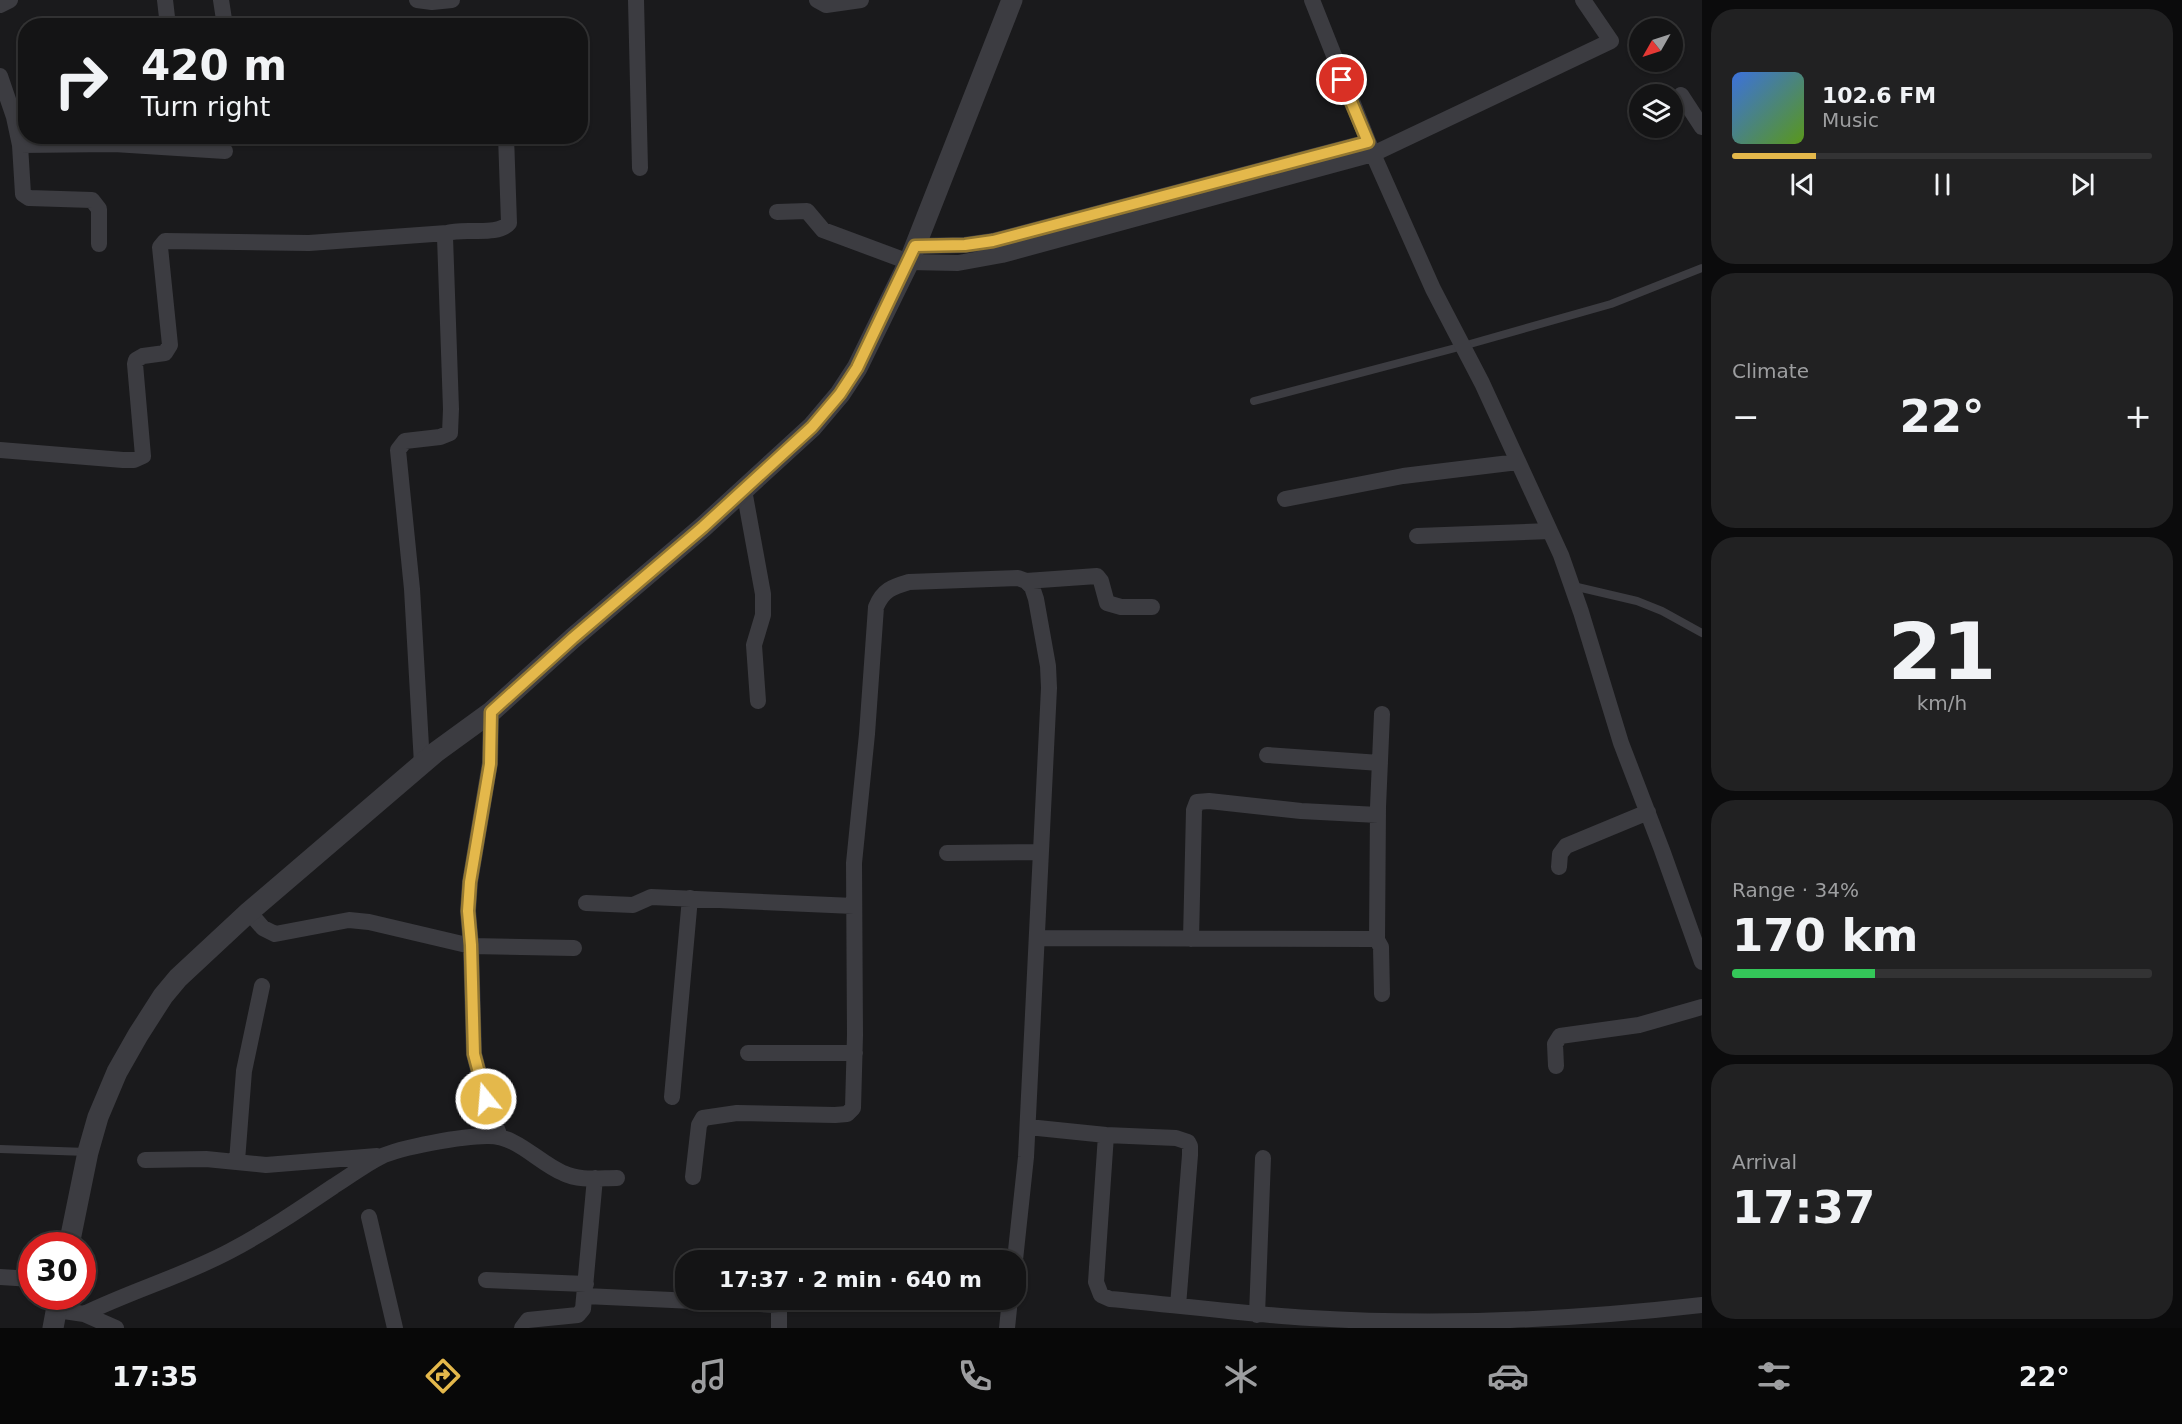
<!DOCTYPE html>
<meta charset="utf-8">
<style>
:root{--surface:#141415;--page:#212122;--text:#f1f3f6;--muted:#9d9ea0;--line:#333334;--accent:#e4b84b}
body{margin:0;font-family:"DejaVu Sans",sans-serif;background:var(--page);color:var(--text);height:100vh;display:flex;flex-direction:column;font-size:22px;white-space:nowrap}
*{box-sizing:border-box;margin:0}
p{font-size:20px;color:var(--muted)}
.icon{flex:none;width:33px;height:33px;fill:none;stroke:currentColor;stroke-width:2;stroke-linecap:round;stroke-linejoin:round}
.map{position:relative;flex:1;overflow:hidden}
.drawer{display:flex;flex-direction:column;gap:9px;padding:9px;background:#0b0b0c;width:480px}
.drawer>*{flex:none}
.hud{position:absolute;left:18px;top:18px;width:570px;height:126px;border-radius:24px;box-shadow:0 2px 4px #0004,0 0 0 2px var(--line);background:#141415;color:var(--text);overflow:hidden}
.needle{width:39px;rotate:231deg}
.buttons{position:absolute;left:1629px;top:18px;display:grid;gap:12px}
.buttons a{display:grid;place-items:center;width:54px;height:54px;border-radius:50%;background:var(--surface);box-shadow:0 2px 4px #0004,0 0 0 2px var(--line);font-size:30px}
.speed{position:absolute;left:18px;top:1232px;display:flex;gap:12px;font-size:30px;font-weight:700;text-align:center}
.speed>*{display:grid;place-content:center;width:78px;height:78px;border-radius:50%;background:var(--surface);box-shadow:0 2px 4px #0004,0 0 0 2px var(--line);line-height:1}
.speed .limit{border:9px solid #d22;background:#fff;color:#111}
.pin{position:absolute;display:grid;place-items:center;width:51px;height:51px;color:#fff;margin:-26px;border:3px solid #fff;border-radius:50%;box-shadow:0 2px 6px #0007}
.me{position:absolute;width:66px;margin:-33px;rotate:343deg;stroke-linejoin:round;filter:drop-shadow(0 0 4px #0008)}
.turn{display:flex;align-items:center;gap:21px;height:126px;padding:0 24px;font-size:27px}
.turn .icon{width:78px;height:78px;stroke-width:2.5}
.turn b{display:block;font-size:42px;line-height:51px}
.big{font-size:45px;font-weight:600;line-height:1.1}
.drawer .card{flex:1;display:flex;flex-direction:column;justify-content:center;gap:9px;min-width:0;padding:0 21px;border-radius:24px;background:var(--page)}
.drawer .dial{align-items:center;gap:0}
.dial b{font-size:78px;line-height:1}
.song{display:flex;align-items:center;gap:18px}
.cover{width:72px;height:72px;border-radius:9px;background:linear-gradient(135deg,hsl(220 70% 55%),hsl(90 70% 35%))}
.played{height:6px;border-radius:3px;background:linear-gradient(90deg,var(--accent) 20%,var(--line) 20%)}
.keys{display:flex;justify-content:space-around;direction:ltr}
.heat{display:flex;justify-content:space-between;align-items:center;font-size:33px;direction:ltr}
.charge{height:9px;border-radius:4px;background:linear-gradient(90deg,#34c759 34%,var(--line) 0)}
.trip{position:absolute;left:675px;top:1250px;width:351px;height:60px;border-radius:24px;background:var(--surface);box-shadow:0 2px 4px #0004,0 0 0 2px var(--line);font-weight:600;line-height:60px;text-align:center}
.dock{display:flex;height:96px;justify-content:space-around;align-items:center;background:#080808;color:var(--muted)}
.dock .icon{width:42px;height:42px}
.dock .active{color:var(--accent)}
.dock b{font-size:27px;color:var(--text)}
main{display:flex;flex:1;min-height:0}
.map>svg:first-child{display:block}
.lines{fill:none;stroke-linecap:round;stroke-linejoin:round}
.service{stroke:#3c3c41;stroke-width:8}
.minor{stroke:#3c3c41;stroke-width:16}
.tertiary{stroke:#3c3c41;stroke-width:21}
.route-casing{stroke:#947831;stroke-width:15}
.route{stroke:#e4b84b;stroke-width:10}
</style>
<main>
<div class="map">
<svg width="1702" height="1328" viewBox="0 0 1702 1328">
<rect width="100%" height="100%" fill="#1a1a1c"/>
<g class="lines">
<path class="service" d="M1254,401l209,-55 148,-42 91,-36
M1573,586l64,15 25,10 40,22
M0,1149l87,3"/>
<path class="minor" d="M165,0l3,26
M221,0l4,26
M417,0l15,2 20,-2
M636,0l4,168
M817,0l9,5 35,-5
M1312,0l61,154 60,135 49,94 79,172 20,57 40,131 41,107 40,112
M0,5l10,-5
M0,76l14,41 6,28 3,49 6,4 63,2 7,9v35
M1681,95l21,32
M20,145l94,-1 111,7
M777,212l30,-1 16,19 86,32 49,1 44,-8 371,-101 238,-113 -28,-41
M915,246l50,-1 28,-4 375,-99
M0,450l123,10h11l9,-4 -8,-92 1,-4 7,-4 22,-3 5,-8 -10,-98 5,-6 144,2 138,-10
M744,490l19,104v21l-9,30 4,56
M1285,499l118,-23 115,-14
M1417,536l133,-5
M1026,581l71,-5 4,5 6,22 14,4h31
M491,712l-1,51 -20,119 -2,29 3,35 3,108 12,45 14,38
M1267,755l113,8
M422,764l-10,-175 -14,-139 7,-9 35,-4 10,-4 1,-24 -6,-172 2,-4c16,-6 51,4 62,-10l-3,-87
M947,853l94,-1
M1559,867l1,-13 6,-8 82,-34
M586,903l47,2 18,-8 203,9
M249,912l14,16 12,6 74,-14 20,2 102,24 103,2
M1037,938l337,1 3,1 4,7 1,47
M1191,939l3,-129 3,-8 12,-1 92,10 77,4
M1377,940l1,-133 4,-93
M748,1053h107
M1556,1066l-1,-22 5,-8 79,-11 63,-18
M672,1097l18,-199
M1028,1127l78,8 70,3 12,4 2,4v9l-12,151
M1106,1135l-10,147 5,13 9,4c67,6 133,15 200,19 130,8 263,2 392,-13
M145,1160l61,-1 60,6 111,-9
M237,1161l7,-90 18,-85
M693,1177l6,-52 4,-7 34,-5 98,2 12,-1 6,-6 2,-73 -1,-172 13,-129 9,-127c7,-17 16,-20 33,-25l109,-4 8,3 6,6 4,12 12,67 1,22 -23,469 -11,103
M369,1217l26,111
M0,1277l32,2
M486,1280l100,4
M585,1296l194,9
M779,1299v29
M57,1310l27,4 32,14
M84,1314c47,-23 99,-38 146,-63 36,-19 70,-42 104,-65 15,-9 30,-21 46,-29 21,-10 83,-21 107,-21 30,-1 50,26 76,37 16,8 36,5 54,5
M1257,1315l6,-157
M522,1328l6,-8 50,-5 5,-6 12,-131
M1007,1328l3,-29"/>
<path class="tertiary" d="M69,1245l19,-93 10,-35 19,-45 21,-37 25,-39 15,-18 71,-66 187,-160 55,-40 82,-74 130,-111 109,-100 28,-33 17,-26 52,-106 103,-262
M53,1328l6,-32"/>
</g>
<g class="lines">
<defs>
<path id="route" d="M486,1099l-12,-45 -3,-109 -3,-34 2,-29 20,-118 1,-52 82,-74 130,-111 109,-100 28,-33 17,-26 58,-122 50,-1 28,-4 375,-99 -26,-62"/>
</defs>
<use href="#route" class="route-casing"/>
<use href="#route" class="route"/>
</g>
</svg>
<div class="buttons">
<a><svg class="needle" viewBox="-14 -14 28 28"><path d="M0-13l5 13h-10z" fill="#e53935"/><path d="M0 13l5-13h-10z" fill="#9d9ea0"/></svg></a>
<a><svg class="icon" aria-label="layers" viewBox="0 0 24 24"><path d="M12 4l9 5-9 5-9-5zM3 14l9 5 9-5"/></svg></a>
</div>
<div class="speed"><div class="limit">30</div></div>
<div class="pin" style="left:1342px;top:80px;background:#d93025"><svg class="icon" aria-label="arrive" viewBox="0 0 24 24"><path d="M6 21V4h12l-3 4 3 4H6"/></svg></div>
<svg class="me" style="left:486px;top:1099px" viewBox="-20 -20 40 40"><circle r="17" fill="#e4b84b" stroke="#fff" stroke-width="3"/><path d="M0-11L8 9 0 5-8 9z" fill="#fff"/></svg>
<div class="trip">17:37 · 2 min · 640 m</div>
<div class="hud">
<div class="turn"><svg class="icon" aria-label="right" viewBox="0 0 24 24"><path d="M7 20v-9h11M14 6l5 5-5 5"/></svg><div><b>420 m</b>Turn right</div></div>
</div>
</div>
<section class="drawer">
<div class="card">
<div class="song"><i class="cover"></i><div><b>102.6 FM</b><p>Music</p></div></div>
<div class="played"></div>
<div class="keys"><svg class="icon" aria-label="previous" viewBox="0 0 24 24"><path d="M18 5L8 12l10 7zM5 5v14"/></svg><svg class="icon" aria-label="pause" viewBox="0 0 24 24"><path d="M8 5v14M16 5v14"/></svg><svg class="icon" aria-label="next" viewBox="0 0 24 24"><path d="M6 5l10 7-10 7zM19 5v14"/></svg></div>
</div>
<div class="card"><p>Climate</p>
<div class="heat"><a>−</a><b class="big">22°</b><a>+</a></div>
</div>
<div class="card dial"><b>21</b><p>km/h</p></div>
<div class="card"><p>Range · 34%</p><b class="big">170 km</b><div class="charge"></div></div>
<div class="card"><p>Arrival</p><b class="big">17:37</b></div>
</section>
</main>
<nav class="dock">
<b>17:35</b>
<svg class="icon active" aria-label="directions" viewBox="0 0 24 24"><path d="M12 3l9 9-9 9-9-9zM9 14v-3h6M13 9l2 2-2 2"/></svg>
<svg class="icon" aria-label="music" viewBox="0 0 24 24"><path d="M9 18V5l10-2v13"/><circle cx="6" cy="18" r="3"/><circle cx="16" cy="16" r="3"/></svg>
<svg class="icon" aria-label="phone" viewBox="0 0 24 24"><path d="M5 4h4l2 5-3 2q2 4 5 5l2-3 5 2v4C11 20 4 13 5 4z"/></svg>
<svg class="icon" aria-label="climate" viewBox="0 0 24 24"><path d="M12 3v18M4 7l16 10M4 17L20 7"/></svg>
<svg class="icon" aria-label="car" viewBox="0 0 24 24"><path d="M5 17H2v-5l4-1 3-4h7l3 4 3 1v5h-3M9 17h6M6 11h13"/><circle cx="7" cy="17" r="2"/><circle cx="17" cy="17" r="2"/></svg>
<svg class="icon" aria-label="filters" viewBox="0 0 24 24"><path d="M4 7h16M4 17h16"/><circle cx="9" cy="7" r="2"/><circle cx="15" cy="17" r="2"/></svg>
<b>22°</b>
</nav>
